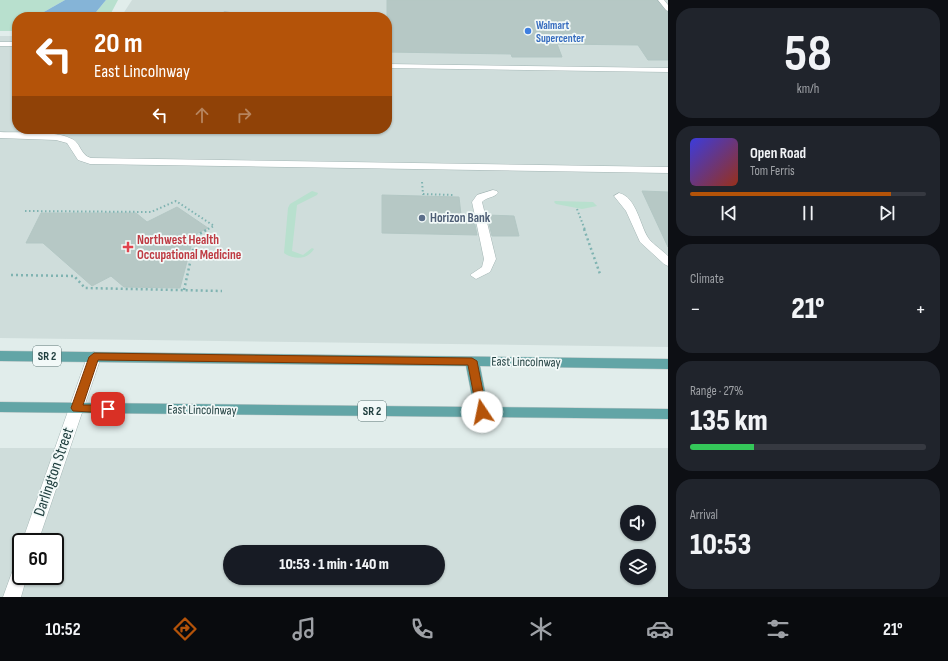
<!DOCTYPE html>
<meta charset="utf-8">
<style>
:root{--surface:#171b24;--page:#20242c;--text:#f1f3f6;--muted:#9ea1a6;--line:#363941;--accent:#b45309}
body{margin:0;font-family:"Sofia Sans Condensed",sans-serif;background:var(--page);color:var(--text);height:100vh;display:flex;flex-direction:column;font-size:15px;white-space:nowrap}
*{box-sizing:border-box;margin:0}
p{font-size:13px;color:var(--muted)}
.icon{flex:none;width:22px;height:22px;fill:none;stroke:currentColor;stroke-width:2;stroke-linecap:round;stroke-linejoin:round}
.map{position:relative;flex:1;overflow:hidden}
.sheet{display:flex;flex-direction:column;gap:8px;padding:8px;background:#0d0f14;width:280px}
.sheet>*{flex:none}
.guide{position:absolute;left:12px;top:12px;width:380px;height:122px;border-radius:16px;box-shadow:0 1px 3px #0004;background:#b45309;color:#fff;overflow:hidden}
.controls{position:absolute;left:620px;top:505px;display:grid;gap:8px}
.controls a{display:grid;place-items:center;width:36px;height:36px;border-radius:50%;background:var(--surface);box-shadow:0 1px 3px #0004;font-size:20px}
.speed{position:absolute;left:12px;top:533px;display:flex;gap:8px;font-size:20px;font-weight:700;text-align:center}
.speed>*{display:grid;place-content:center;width:52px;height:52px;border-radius:50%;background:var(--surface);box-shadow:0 1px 3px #0004;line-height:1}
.speed .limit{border:2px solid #111;border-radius:6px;background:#fff;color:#111}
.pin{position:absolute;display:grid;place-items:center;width:34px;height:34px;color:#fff;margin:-17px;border-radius:8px;box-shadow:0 2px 6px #0006}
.me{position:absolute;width:44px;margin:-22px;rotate:349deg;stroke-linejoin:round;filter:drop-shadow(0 0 3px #0008)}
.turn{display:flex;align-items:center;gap:14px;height:84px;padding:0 16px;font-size:18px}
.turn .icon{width:52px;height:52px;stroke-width:2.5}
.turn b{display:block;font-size:28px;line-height:34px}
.lanes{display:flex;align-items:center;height:38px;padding:0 16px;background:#0003;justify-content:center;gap:20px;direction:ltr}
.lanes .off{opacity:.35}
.big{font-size:30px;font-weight:800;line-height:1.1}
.sheet .tile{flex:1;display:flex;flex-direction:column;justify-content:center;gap:6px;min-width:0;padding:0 14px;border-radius:16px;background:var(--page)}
.sheet .dial{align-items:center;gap:0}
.dial b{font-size:52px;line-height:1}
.song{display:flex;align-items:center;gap:12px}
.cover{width:48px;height:48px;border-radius:6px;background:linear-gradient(135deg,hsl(240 70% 55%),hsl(10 70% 35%))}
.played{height:4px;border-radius:2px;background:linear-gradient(90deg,var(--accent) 85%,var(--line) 85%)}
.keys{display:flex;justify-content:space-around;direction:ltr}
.heat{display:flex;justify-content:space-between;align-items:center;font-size:22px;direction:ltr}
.charge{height:6px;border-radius:3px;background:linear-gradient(90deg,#34c759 27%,var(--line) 0)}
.trip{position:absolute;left:223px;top:545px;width:222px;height:40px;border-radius:20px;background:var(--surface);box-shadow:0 1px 3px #0004;font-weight:800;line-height:40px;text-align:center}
.menu{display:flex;height:64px;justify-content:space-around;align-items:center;background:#090b0e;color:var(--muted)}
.menu .icon{width:28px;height:28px}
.menu .active{color:var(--accent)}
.menu b{font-size:18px;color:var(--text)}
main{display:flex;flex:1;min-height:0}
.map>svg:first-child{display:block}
.built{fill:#cfdddb;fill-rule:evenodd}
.green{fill:#b8e0ce}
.water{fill:#85b4d7}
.building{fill:#b6c8c5;stroke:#b3c7c4}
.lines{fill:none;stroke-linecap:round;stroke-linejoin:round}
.service-casing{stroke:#a3b5b4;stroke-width:1}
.minor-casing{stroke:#a3b5b4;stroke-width:1}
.primary-casing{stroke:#c1c9c9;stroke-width:1}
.path-far1{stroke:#7fb3b1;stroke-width:2;stroke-dasharray:1.5 2.5;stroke-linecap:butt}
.path{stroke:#7fb3b1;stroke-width:2.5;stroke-dasharray:2 3;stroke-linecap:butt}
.service{fill:#fff;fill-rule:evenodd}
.minor{fill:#fff;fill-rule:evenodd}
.primary{fill:#62a5a6;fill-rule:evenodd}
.route{fill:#b45309;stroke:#753606}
.shop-dot{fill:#3f7fe0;stroke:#f2f9f8;stroke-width:1.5}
.service-dot{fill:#5c6f8a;stroke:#f2f9f8;stroke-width:1.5}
.health-dot{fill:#e0444e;stroke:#f2f9f8;stroke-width:1.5}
.labels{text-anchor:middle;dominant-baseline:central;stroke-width:3.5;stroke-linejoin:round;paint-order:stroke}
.far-shop-label{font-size:11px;font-weight:bold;fill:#366cbe;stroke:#f2f9f8;text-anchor:start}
.shield{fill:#f2f9f8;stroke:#5f7776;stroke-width:1}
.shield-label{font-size:12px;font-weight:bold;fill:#203f3f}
.service-label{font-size:13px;font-weight:bold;fill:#4e5e75;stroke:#f2f9f8;text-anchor:start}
.health-label{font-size:13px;font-weight:bold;fill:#be3a42;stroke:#f2f9f8;text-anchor:start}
.street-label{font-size:13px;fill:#203f3f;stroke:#f2f9f8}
.near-street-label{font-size:16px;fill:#203f3f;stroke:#f2f9f8}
</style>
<main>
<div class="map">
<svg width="668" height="597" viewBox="0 0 668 597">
<rect width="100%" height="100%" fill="#e1edeb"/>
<path class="built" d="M132,0h536v347l-668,-9v-302h17v93h370v-112h-266z
M0,448h668v149h-668zM627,512h22v22h-22zM21,542h34v34h-34zM230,552h208v26h-208zM627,556h22v22h-22z"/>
<path class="green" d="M0,0h65l-30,17h-18v14h-17z
M106,0h12l-9,17h-17z
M312,191l6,2 -1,2 -20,10 -5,46 11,4 9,-7 2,1c-7,11 -20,11 -30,4l4,-45 2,-4z
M555,201l38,1 4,4 -15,3 -26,-5 -2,-2z"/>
<path class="water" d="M65,0h41l-14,17h-57z"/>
<path class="building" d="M387,0h270l11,12v48h-20l-10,-15 -81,-1 5,13h-50l-1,-3 -124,-2z
M642,191l26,1v55z
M382,195l77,2 2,18h12l4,20 -95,-2z
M177,207l31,21 -14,7 -14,53 -56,-1 -13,-11 -19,10 -49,-43h-17l15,-30h95l11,9z
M487,215l27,1 5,20h-27z"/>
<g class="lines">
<defs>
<path id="service" d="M658,0h6l4,5v6l-2,-1z
M225,12l29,3 4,2 -35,-2v-2z
M0,42h17v4h-17z
M387,64l281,4v4l-281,-4z
M0,132c20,1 55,-2 72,7 9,4 8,16 19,19l577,9v6l-578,-9 -12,-4 -11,-17 -11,-3 -56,-2z
M493,190l4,1 1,2c-4,5 -12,4 -16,9l14,57 -6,13 -14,7 -6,-4 12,-8 2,-8 -12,-57 5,-7z
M619,193c18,4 21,34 30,46 5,6 13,11 19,17v10l-4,-2 -24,-22 -14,-31 -12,-15z"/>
<path id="minor" d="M94,352l5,2 2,3 -63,185h-16l65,-185 2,-3z
M21,561v15h6l-6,21h-18l12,-33z"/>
<path id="primary" d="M0,351l668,8v10l-188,-3 8,41 180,2v10l-668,-7v-10l474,5 -8,-41 -466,-5z"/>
</defs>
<use href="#service" class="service-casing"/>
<use href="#minor" class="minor-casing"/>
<use href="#primary" class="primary-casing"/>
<path class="path-far1" d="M422,182l1,12 30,1
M577,209l8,21
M25,211l126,1 25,-11 38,25 -8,4"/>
<path class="path" d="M584,229l16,45
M11,275l63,1 11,12 137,3
M184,290l12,-54 12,-7"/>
<use href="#service" class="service"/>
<use href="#minor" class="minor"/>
<use href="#primary" class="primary"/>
</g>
<path class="route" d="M94,353l378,5 5,3 10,51 -5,4 -5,-4 -9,-47 -370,-5 -15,45h25l6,4 -6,4 -35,-2 -2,-3 18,-51z"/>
<circle class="shop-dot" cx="528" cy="31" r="4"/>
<circle class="service-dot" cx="422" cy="218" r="4"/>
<path class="health-dot" d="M126 241h4v4h4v4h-4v4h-4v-4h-4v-4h4z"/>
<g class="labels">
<g class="far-shop-label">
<text x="536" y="25">Walmart<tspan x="536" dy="13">Supercenter</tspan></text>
</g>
<g class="shield">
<rect x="33" y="346" width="28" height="20" rx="3"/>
<rect x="358" y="401" width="28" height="20" rx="3"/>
</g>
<g class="shield-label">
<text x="47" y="356">SR 2</text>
<text x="372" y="411">SR 2</text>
</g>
<g class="service-label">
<text x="430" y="218">Horizon Bank</text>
</g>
<g class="health-label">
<text x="137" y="240">Northwest Health<tspan x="137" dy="15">Occupational Medicine</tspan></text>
</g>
<g class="street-label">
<text transform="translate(526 362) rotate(1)">East Lincolnway</text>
<text transform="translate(202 410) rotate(1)">East Lincolnway</text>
</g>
<g class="near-street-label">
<text transform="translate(54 472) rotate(-71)">Darlington Street</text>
</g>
</g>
</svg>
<div class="controls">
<a><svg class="icon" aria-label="sound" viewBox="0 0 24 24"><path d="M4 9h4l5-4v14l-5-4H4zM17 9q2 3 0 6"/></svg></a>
<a><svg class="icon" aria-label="layers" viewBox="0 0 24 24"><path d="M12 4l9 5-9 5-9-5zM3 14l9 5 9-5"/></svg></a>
</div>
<div class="speed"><div class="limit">60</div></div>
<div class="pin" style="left:108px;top:409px;background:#d93025"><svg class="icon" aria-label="arrive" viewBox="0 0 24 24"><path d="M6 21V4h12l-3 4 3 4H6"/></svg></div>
<svg class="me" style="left:482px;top:412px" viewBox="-20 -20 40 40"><circle r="19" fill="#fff"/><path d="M0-13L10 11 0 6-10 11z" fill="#b45309"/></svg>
<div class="trip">10:53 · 1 min · 140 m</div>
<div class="guide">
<div class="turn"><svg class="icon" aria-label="left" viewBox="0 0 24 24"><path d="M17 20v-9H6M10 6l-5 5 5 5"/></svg><div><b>20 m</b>East Lincolnway</div></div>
<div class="lanes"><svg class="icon" aria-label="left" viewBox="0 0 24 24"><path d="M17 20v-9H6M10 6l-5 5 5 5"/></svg><svg class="icon off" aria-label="ahead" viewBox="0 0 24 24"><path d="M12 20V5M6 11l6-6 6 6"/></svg><svg class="icon off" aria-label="right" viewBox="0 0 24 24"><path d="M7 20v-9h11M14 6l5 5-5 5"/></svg></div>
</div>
</div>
<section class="sheet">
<div class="tile dial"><b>58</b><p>km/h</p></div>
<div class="tile">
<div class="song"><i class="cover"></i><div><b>Open Road</b><p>Tom Ferris</p></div></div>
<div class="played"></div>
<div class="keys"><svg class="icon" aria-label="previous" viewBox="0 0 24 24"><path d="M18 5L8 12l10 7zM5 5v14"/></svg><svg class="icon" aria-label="pause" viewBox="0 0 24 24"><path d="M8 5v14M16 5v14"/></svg><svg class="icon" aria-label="next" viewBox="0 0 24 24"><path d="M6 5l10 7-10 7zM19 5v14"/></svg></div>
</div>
<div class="tile"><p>Climate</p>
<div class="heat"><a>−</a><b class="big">21°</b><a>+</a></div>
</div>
<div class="tile"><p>Range · 27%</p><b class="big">135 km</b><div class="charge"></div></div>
<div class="tile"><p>Arrival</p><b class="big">10:53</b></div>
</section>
</main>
<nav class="menu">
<b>10:52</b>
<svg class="icon active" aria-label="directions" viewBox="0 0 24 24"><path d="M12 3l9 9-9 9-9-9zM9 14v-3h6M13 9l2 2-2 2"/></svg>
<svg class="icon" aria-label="music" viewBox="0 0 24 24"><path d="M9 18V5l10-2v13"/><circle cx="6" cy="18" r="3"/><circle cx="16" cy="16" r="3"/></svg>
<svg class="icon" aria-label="phone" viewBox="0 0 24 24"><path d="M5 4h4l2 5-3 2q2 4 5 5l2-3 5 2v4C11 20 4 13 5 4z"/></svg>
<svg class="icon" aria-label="climate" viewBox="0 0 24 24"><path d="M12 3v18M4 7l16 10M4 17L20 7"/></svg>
<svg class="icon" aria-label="car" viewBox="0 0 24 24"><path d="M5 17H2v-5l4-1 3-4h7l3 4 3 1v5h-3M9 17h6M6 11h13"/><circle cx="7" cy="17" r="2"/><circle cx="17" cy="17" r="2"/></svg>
<svg class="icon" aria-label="filters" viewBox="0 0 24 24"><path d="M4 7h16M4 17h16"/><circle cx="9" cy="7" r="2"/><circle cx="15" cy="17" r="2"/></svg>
<b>21°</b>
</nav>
